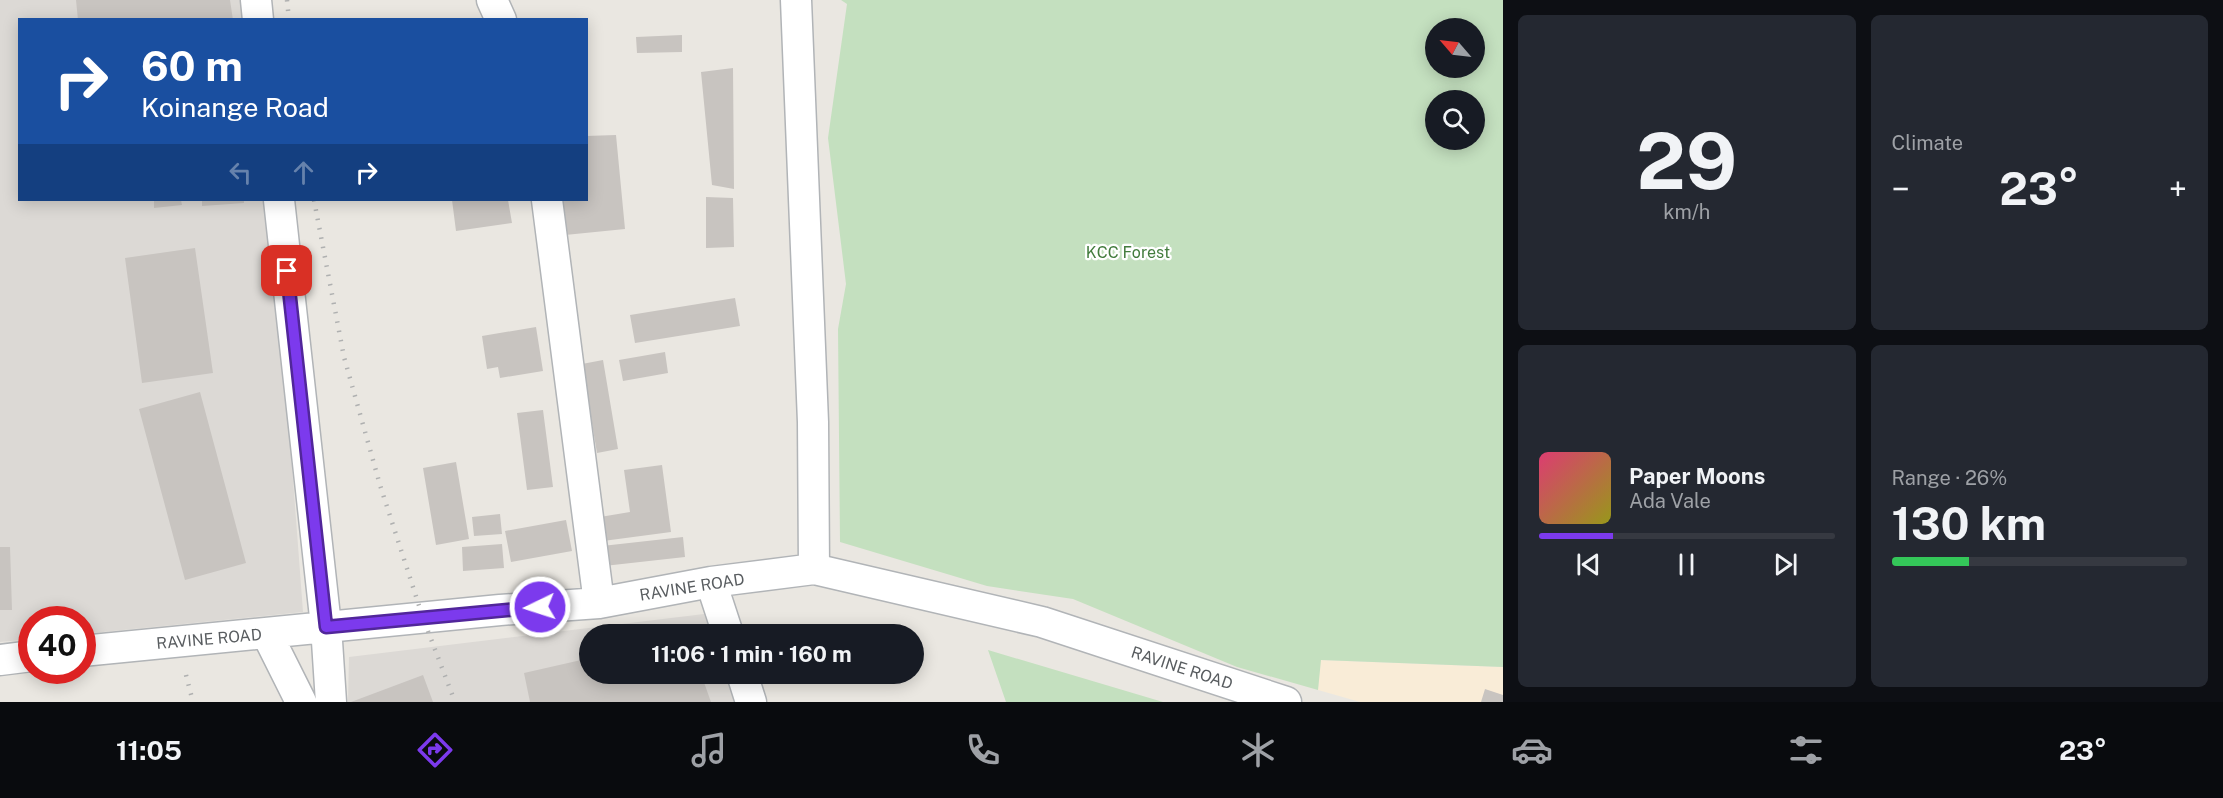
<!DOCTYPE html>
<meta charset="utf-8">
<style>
:root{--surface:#171b24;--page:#242831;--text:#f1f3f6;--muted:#9ea1a6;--line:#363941;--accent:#7c3aed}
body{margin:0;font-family:"Public Sans",sans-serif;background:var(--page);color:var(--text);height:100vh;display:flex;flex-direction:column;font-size:22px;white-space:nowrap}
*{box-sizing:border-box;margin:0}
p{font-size:20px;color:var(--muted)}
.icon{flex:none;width:33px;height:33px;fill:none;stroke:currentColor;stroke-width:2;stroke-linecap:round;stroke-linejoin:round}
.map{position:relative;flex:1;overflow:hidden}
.details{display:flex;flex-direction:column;gap:15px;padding:15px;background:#0d0f14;width:720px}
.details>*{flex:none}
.guide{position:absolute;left:18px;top:18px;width:570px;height:183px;border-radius:0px;box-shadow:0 3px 15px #0003;background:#1a4fa0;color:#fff;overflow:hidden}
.needle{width:39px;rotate:298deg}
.controls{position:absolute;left:1425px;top:18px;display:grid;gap:12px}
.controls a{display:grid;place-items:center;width:60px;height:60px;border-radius:50%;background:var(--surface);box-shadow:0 3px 15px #0003;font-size:30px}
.speed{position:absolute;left:18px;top:606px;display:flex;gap:12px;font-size:30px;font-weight:700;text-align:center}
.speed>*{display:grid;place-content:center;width:78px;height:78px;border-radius:50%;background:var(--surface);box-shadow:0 3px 15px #0003;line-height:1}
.speed .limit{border:9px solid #d22;background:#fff;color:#111}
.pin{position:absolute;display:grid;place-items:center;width:51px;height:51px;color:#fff;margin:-26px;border-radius:12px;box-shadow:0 3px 9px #0006}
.me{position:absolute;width:66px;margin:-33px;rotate:266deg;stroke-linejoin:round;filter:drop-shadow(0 0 4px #0008)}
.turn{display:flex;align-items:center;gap:21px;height:126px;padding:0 24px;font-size:27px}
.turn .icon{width:78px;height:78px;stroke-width:2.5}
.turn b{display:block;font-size:42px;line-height:51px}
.lanes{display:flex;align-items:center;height:57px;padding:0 24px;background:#0003;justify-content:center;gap:30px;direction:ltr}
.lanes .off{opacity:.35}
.big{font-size:45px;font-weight:700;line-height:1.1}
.details .card{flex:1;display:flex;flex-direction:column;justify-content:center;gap:9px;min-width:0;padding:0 21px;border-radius:9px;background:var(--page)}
.details .dial{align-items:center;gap:0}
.dial b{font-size:78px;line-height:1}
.song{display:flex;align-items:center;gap:18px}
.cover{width:72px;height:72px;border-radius:9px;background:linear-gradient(135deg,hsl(340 70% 55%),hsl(60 70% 35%))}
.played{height:6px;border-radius:3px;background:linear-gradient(90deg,var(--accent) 25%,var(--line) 25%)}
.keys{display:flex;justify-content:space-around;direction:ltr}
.heat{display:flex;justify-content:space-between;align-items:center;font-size:33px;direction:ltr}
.charge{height:9px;border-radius:4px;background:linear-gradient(90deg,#34c759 26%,var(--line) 0)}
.details .tiles{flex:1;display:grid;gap:15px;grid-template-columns:repeat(2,1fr)}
.trip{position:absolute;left:579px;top:624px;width:345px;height:60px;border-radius:30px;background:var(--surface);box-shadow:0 3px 15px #0003;font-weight:700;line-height:60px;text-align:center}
.menu{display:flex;height:96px;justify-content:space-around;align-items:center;background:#090b0e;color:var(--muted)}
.menu .icon{width:42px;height:42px}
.menu .active{color:var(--accent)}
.menu b{font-size:27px;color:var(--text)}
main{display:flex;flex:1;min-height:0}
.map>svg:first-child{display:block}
.commercial{fill:#f9ecd7}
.industrial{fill:#dcd9d5}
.green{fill:#c4e0bf;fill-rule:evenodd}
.building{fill:#c8c4c0}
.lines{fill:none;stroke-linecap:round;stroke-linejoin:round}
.minor-casing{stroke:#b1b4b7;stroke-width:33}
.minor{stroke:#fff;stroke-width:30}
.rail{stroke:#afb0b0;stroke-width:4.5;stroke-dasharray:1.5 8;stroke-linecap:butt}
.route-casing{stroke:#51269a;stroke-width:15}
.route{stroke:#7c3aed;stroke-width:10}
.labels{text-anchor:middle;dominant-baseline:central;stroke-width:4.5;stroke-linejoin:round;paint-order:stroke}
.park-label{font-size:16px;fill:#437c3d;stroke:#fff}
.street-label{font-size:16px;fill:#595d60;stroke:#fff}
</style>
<main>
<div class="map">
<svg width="1503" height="702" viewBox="0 0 1503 702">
<rect width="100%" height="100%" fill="#eae7e1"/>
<path class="commercial" d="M1320,660l183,7v35h-143l-42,-12z"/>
<path class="industrial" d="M0,0h256l2,19 -238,1v180h252l31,412 -220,22 -1,-14h-50l-1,19 -31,3z
M704,614l7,20h-121v40h136l11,28h-389l1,-45z"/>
<path class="green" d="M841,0h662v667l-182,-7 -3,30 -81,-23 -164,-68 -86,-13 -147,-44 -2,-213 8,-45 -18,-146 19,-134zM1436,28h38v40h-38zM1436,100h38v40h-38z
M988,650l175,52h-157z"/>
<path class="building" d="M76,0h154l3,20h-155z
M682,35v17l-45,1 -1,-16z
M733,68l1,121 -22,-4 -11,-113z
M616,135l9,94 -60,6 -3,-35h24v-64z
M706,197l27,1 1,49 -28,1z
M154,200h27l1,5 -28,3z
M202,200h42v3l-42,3z
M452,200h56l4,23 -56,8z
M195,248l18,125 -71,10 -17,-125z
M735,298l5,28 -105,17 -5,-28z
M536,327l7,44 -43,7 -2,-11 -11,2 -5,-33z
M665,352l3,21 -45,8 -4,-21z
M603,360l15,89 -21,4 -15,-89z
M200,392l46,171 -61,17 -46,-171z
M543,410l10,77 -26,3 -10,-77z
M456,462l13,77 -33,6 -13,-77z
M662,465l9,67 -68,9 -3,-24 30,-5 -6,-42z
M500,514l2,20 -28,2 -2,-19z
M566,520l6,31 -61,11 -6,-31z
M683,537l2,20 -81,9 -2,-20z
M502,544l2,24 -41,3 -1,-24z
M0,547h10l2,63h-12z
M590,658v16h111l10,28h-181l-6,-29z
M423,675l10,27h-82z
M1485,689l18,6v7h-22z"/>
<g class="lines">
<defs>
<path id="minor" d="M256,0l2,20
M492,0l9,20
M796,0l17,422 1,147
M279,200l47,426 5,76
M547,200l52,403
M711,582l17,52
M267,634l34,68
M82,651l418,-41 99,-7 112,-21 103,-13 228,53 244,80
M0,660l32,-4
M742,674l9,28"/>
</defs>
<use href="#minor" class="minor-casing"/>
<use href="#minor" class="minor"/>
<path class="rail" d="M287,0l2,20
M314,200l30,157 36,128 43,133 32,84
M186,675l7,27"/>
</g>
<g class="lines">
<defs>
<path id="route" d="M287,271l39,356 214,-20"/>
</defs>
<use href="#route" class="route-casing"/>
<use href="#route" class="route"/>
</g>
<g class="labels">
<g class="park-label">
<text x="1128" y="252">KCC Forest</text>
</g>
<g class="street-label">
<text transform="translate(692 587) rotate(-9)">RAVINE ROAD</text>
<text transform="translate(209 639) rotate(-5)">RAVINE ROAD</text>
<text transform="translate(1182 668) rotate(18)">RAVINE ROAD</text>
</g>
</g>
</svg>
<div class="controls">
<a><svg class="needle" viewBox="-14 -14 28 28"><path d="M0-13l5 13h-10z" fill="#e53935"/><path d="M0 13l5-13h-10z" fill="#9ea1a6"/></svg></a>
<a><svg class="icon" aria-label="search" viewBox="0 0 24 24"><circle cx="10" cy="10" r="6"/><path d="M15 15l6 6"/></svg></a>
</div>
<div class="speed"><div class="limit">40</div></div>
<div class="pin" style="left:287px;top:271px;background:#d93025"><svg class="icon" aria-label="arrive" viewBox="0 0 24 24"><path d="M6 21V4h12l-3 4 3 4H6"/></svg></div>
<svg class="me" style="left:540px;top:607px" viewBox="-20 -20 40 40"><circle r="17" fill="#7c3aed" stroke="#fff" stroke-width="3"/><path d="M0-11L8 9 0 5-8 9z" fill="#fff"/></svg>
<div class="trip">11:06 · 1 min · 160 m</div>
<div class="guide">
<div class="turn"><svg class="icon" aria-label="right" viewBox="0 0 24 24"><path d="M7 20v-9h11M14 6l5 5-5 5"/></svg><div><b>60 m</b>Koinange Road</div></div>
<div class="lanes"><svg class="icon off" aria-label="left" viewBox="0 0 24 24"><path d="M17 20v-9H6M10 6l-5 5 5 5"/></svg><svg class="icon off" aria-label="ahead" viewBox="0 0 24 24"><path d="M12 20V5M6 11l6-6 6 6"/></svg><svg class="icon" aria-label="right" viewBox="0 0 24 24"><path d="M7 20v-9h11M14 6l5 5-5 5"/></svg></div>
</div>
</div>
<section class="details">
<div class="tiles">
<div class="card dial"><b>29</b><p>km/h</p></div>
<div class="card"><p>Climate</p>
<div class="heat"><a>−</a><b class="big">23°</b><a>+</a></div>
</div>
<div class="card">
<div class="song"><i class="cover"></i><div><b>Paper Moons</b><p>Ada Vale</p></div></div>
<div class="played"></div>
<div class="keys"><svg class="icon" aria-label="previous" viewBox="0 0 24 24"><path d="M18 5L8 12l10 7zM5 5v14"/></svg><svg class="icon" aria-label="pause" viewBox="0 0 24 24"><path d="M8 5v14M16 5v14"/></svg><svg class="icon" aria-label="next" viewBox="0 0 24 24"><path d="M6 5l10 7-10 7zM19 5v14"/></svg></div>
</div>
<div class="card"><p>Range · 26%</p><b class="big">130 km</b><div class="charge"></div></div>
</div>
</section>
</main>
<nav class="menu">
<b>11:05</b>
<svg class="icon active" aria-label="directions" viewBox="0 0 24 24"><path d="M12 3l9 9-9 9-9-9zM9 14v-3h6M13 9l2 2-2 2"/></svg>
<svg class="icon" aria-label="music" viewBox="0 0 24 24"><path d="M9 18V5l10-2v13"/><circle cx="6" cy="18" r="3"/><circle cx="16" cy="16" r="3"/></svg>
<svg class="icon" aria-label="phone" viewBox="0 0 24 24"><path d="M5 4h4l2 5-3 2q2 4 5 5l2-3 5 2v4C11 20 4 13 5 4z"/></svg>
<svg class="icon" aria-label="climate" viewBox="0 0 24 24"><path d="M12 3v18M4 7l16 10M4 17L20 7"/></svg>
<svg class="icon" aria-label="car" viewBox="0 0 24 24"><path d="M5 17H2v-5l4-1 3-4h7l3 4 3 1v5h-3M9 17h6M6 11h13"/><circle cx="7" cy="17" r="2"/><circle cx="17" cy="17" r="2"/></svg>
<svg class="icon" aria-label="filters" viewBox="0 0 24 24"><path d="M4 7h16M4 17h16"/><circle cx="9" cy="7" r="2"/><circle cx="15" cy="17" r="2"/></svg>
<b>23°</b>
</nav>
